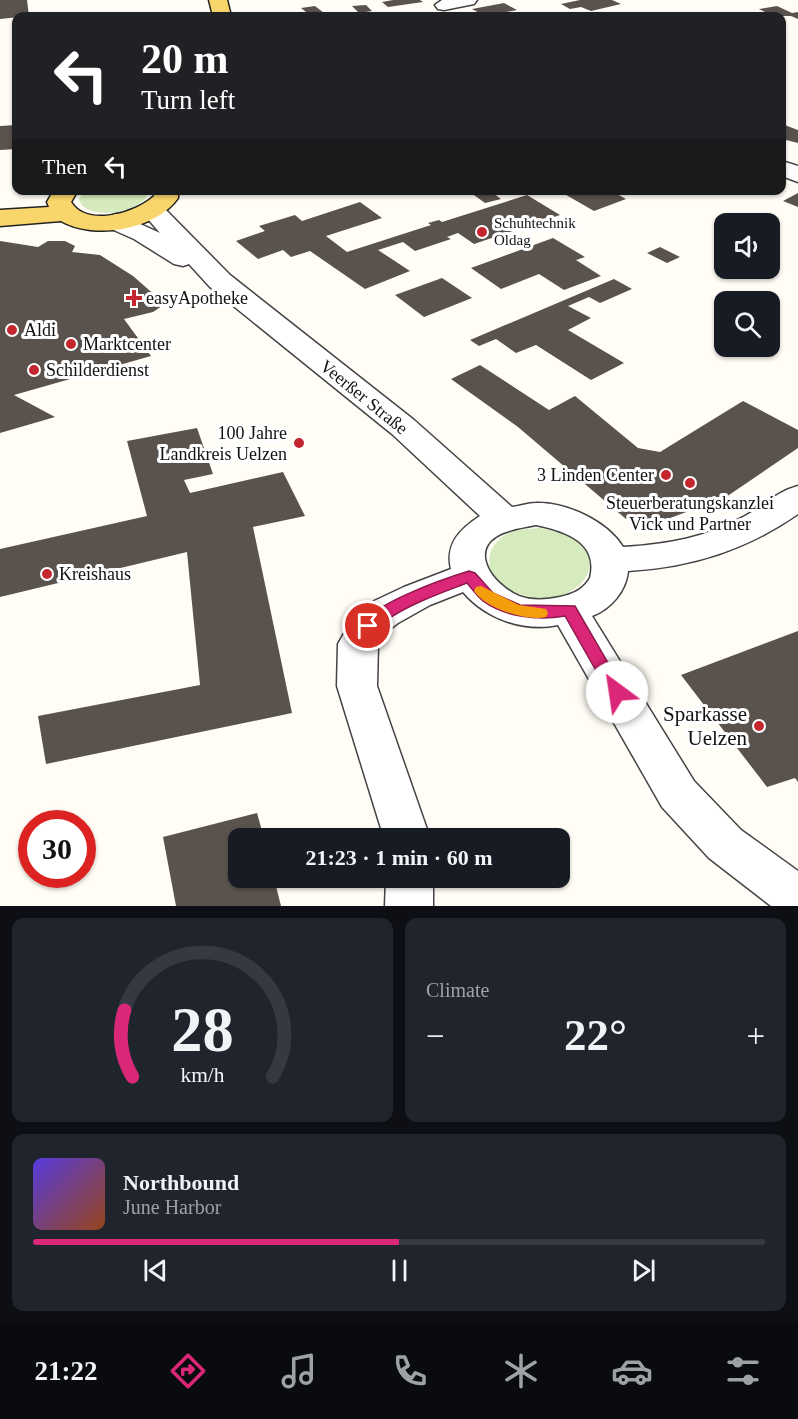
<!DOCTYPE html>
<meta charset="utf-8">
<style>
:root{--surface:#171b24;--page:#20242c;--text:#f1f3f6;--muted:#9ea1a6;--line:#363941;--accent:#db2777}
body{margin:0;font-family:"Times New Roman",serif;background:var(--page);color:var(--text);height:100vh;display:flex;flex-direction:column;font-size:22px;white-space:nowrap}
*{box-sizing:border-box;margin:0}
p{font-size:20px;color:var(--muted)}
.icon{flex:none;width:33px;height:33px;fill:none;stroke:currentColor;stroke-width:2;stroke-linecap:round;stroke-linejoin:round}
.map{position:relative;height:906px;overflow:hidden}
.sheet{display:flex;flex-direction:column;gap:12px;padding:12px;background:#0d0f14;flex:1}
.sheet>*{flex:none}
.guide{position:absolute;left:12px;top:12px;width:774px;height:183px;border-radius:12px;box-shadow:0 2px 4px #0004;background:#202124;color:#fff;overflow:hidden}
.tools{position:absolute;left:714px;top:213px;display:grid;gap:12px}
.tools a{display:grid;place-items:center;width:66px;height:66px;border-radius:12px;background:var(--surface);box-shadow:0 2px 4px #0004;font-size:30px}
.speed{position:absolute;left:18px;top:810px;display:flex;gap:12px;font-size:30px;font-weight:700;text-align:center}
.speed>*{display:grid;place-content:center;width:78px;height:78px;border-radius:50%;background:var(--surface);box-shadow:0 2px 4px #0004;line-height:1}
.speed .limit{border:9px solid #d22;background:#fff;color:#111}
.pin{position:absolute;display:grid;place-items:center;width:51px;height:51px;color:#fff;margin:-26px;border:3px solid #fff;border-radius:50%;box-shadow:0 2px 6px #0007}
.me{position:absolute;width:66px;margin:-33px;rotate:329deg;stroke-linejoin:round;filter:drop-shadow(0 0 4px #0008)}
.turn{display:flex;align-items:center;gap:21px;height:126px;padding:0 30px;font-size:27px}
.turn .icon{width:78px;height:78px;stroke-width:2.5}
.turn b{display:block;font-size:42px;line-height:51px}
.then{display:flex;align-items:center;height:57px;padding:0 30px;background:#0003;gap:12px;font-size:22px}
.big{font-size:45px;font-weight:600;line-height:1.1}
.sheet .card{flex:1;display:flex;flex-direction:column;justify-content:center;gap:9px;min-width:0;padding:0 21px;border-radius:12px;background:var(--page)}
.sheet .dial{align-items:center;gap:0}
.dial svg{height:156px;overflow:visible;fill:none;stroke:var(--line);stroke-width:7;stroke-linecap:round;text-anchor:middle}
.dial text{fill:var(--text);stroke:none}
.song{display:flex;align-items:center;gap:18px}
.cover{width:72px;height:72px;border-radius:9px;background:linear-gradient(135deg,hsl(250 70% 55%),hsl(20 70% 35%))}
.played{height:6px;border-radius:3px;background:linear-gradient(90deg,var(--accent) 50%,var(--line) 50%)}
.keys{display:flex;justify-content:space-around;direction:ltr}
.heat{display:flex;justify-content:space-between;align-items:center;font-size:33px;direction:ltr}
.sheet .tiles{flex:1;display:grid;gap:12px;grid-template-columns:1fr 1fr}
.card:last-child{grid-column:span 2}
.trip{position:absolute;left:228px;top:828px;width:342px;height:60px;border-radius:12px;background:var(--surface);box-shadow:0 2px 4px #0004;font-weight:600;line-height:60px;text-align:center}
.menu{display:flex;height:96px;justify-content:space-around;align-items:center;background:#090b0e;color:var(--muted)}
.menu .icon{width:42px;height:42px}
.menu .current{color:var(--accent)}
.menu b{font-size:27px;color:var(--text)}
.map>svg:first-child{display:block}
.green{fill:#d5ebbd}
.building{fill:#5a524d}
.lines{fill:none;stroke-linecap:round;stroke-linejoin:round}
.minor-casing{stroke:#444;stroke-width:3}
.primary-casing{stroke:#222;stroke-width:3}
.minor{fill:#fff;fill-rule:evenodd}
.primary{fill:#f9d66b;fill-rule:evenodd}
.route{fill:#db2777;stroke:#8e194d;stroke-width:1.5}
.slow{fill:#f59e0b}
.poi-dot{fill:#c4262e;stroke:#fff;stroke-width:2}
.labels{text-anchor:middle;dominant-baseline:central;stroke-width:6;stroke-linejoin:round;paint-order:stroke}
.far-poi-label{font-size:15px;fill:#111;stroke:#fff;text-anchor:start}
.poi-label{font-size:18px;fill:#111;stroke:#fff;text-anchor:start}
.street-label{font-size:18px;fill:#111;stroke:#fff}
.near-poi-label{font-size:21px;fill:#111;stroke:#fff;text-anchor:end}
</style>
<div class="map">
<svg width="798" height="906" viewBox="0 0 798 906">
<rect width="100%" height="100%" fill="#fffdf5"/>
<path class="green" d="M86,190l59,1 2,3c-5,21 -64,27 -68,5z
M539,528c102,17 29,103 -36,57 -21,-14 -17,-40 4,-51 10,-5 21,-5 32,-6z"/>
<path class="building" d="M0,0h27l2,16 -29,3z
M393,0h27l3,2 -35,5 -6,-5z
M580,0h32l9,4 -30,7 -10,-4 -11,2 -9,-5z
M504,3l13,7 -32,6 -13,-7z
M366,5l6,6 -13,2 -7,-7z
M315,6l9,7 13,-1 5,4h-31l-10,-8z
M777,6l15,7 6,-1v7l-7,-3h-38l14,-3 -8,-4z
M782,124l16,6v13l-16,-4z
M16,125v24l-16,1v-24z
M467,190h22l12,9 -16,4z
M565,190h22l7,4 16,-4 16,9 -32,12 -33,-19z
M798,193v14l-15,-6z
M527,195l33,20 -86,29 -16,-11 -11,4 4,2 -36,12 -12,-9 -25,8 32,21 -45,18 -55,-38 -19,6 -8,-7 -25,9 -22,-18 29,-10 -6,-5 36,-11 7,6 58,-19 22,16 -56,18 21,16 84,-27 -3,-2 11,-3 3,2z
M553,238l32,19 -9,3 25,16 -37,14 -25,-16 -38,15 -30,-21z
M0,241l38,6 10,-6h17l10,5 -3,6 28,3 33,21 32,28 -12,8 -29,7 27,37 -137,39 41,22 -55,16z
M660,247l20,10 -13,6 -20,-10z
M442,278l30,20 -48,19 -29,-22z
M614,279l18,10 -32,14 -11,-6 -21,9 23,12 -23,12 56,33 -33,17 -55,-35 -20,8 -20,-14 -17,7 -9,-6z
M480,365l69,45 26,-14 63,52 22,4 83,-51 55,29v18l-72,49 -69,26 -3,-3 -13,-2 -11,-2 -4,3 -108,-92 -67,-48z
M197,428l16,46 -29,6 6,13 93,-21 22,44 -52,11 39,186 -246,51 -8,-48 162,-31 -13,-133 -187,45v-48l147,-33 -20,-75z
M798,631v151l-3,-4 -28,9 -86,-112z
M257,813l7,25h-26v40h36l7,28h-105l-13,-69z"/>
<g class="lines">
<defs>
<path id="minor" d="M442,0h35l-3,4 -30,6 -6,-1 -3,-4z
M782,161l16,5v16l-16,-6z
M153,204l9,2 68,69 184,145 98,87c8,-1 16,-4 24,-4 30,-1 71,18 87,44 45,-3 82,-9 122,-31 18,-10 33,-25 53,-30v28c-52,36 -106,53 -170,57 -2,20 -17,38 -36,45l102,165 47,49 57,41v35h-27l-62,-48 -47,-51 -104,-182c-34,7 -72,-6 -95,-33l-33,13 -32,18 -16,12 -4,9 -1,42 53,152h-46l-47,-152 1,-42 16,-28 16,-13 34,-16 47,-18c-6,-25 9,-40 29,-53l-88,-82 -182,-147 -21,-23 -6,2 -9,-2 -40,-25 -27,-12 -4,-5 4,-5 9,-3 9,3 35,16 -19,-22 3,-5zM536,525c29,6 63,17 54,53 -7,12 -17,16 -30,19 -14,3 -28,4 -41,-1 -30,-13 -54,-52 -10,-65 8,-3 18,-4 27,-6z
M386,878h47v28h-48z"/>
<path id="primary" d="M209,0h18l4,16h-18z
M54,190h24l-7,12c16,26 65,11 83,-6v-6h24v8c-22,32 -84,42 -117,23l-61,5v-16l49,-3 -2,-5z"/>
</defs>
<use href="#minor" class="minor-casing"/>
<use href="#primary" class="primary-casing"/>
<use href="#minor" class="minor"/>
<use href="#primary" class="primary"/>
</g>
<path class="route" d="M469,571l6,2 18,20 27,12 55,1 50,86 -2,5 -6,2 -6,-2 -46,-81c-27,5 -60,1 -82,-15 -6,-5 -11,-12 -16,-18 -26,10 -52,19 -76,34 -9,6 -16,17 -28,13l-3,-4c14,-23 83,-47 109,-55z"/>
<path class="slow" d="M481,586l38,19 27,4 2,4 -2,4c-19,5 -61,-9 -72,-26l2,-4z"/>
<g class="poi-dot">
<circle cx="482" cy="232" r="6"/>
<path d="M131 289h6v6h6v6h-6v6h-6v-6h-6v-6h6z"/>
<circle cx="12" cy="330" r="6"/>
<circle cx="71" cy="344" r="6"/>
<circle cx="34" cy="370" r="6"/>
<circle cx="299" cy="443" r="6"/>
<circle cx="666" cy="475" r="6"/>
<circle cx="690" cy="483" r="6"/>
<circle cx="47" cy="574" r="6"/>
<circle cx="759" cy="726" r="6"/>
</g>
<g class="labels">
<g class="far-poi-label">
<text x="494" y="223">Schuhtechnik<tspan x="494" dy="17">Oldag</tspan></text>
</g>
<g class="poi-label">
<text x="146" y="298">easyApotheke</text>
<text x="24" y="330">Aldi</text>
<text x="83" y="344">Marktcenter</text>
<text x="46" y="370">Schilderdienst</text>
<text x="287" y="433" text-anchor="end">100 Jahre<tspan x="287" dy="21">Landkreis Uelzen</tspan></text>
<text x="654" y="475" text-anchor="end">3 Linden Center</text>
<text x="690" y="503" text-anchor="middle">Steuerberatungskanzlei<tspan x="690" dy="21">Vick und Partner</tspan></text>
<text x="59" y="574">Kreishaus</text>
</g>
<g class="street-label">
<text transform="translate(364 397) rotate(39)">Veerßer Straße</text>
</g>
<g class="near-poi-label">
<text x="747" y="714">Sparkasse<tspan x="747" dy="24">Uelzen</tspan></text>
</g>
</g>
</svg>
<div class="tools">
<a><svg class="icon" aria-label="sound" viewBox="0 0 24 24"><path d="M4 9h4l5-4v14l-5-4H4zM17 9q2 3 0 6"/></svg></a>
<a><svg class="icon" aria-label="search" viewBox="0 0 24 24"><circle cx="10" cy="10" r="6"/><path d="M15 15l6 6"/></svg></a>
</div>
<div class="speed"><div class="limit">30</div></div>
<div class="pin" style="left:368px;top:626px;background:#d93025"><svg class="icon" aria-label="arrive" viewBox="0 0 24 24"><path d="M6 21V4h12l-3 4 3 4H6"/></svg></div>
<svg class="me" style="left:617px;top:692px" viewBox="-20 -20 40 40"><circle r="19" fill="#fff"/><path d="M0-13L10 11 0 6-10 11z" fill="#db2777"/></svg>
<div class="trip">21:23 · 1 min · 60 m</div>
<div class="guide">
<div class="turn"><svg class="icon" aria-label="left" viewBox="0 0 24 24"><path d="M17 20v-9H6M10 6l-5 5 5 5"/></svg><div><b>20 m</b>Turn left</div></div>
<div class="then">Then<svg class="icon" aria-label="left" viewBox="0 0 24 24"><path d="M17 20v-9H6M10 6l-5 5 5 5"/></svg></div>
</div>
</div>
<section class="sheet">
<div class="tiles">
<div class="card dial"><svg viewBox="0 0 100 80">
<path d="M14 69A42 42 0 1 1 86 69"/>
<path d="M14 69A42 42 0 0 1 10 35" stroke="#db2777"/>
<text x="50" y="56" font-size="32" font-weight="700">28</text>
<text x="50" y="72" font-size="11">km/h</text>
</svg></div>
<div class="card"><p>Climate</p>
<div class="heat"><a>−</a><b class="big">22°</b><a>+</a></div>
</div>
<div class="card">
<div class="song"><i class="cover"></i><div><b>Northbound</b><p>June Harbor</p></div></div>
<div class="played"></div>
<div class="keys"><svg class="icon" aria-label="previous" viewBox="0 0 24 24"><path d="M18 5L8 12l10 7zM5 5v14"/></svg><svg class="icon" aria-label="pause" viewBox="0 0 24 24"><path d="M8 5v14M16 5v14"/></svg><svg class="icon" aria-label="next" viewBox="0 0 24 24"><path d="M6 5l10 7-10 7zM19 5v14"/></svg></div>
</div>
</div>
</section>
<nav class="menu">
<b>21:22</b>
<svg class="icon current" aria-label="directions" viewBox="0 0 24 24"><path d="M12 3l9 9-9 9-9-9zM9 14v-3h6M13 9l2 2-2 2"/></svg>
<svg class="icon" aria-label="music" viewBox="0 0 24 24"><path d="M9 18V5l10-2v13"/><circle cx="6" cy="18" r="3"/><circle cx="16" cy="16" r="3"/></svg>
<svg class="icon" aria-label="phone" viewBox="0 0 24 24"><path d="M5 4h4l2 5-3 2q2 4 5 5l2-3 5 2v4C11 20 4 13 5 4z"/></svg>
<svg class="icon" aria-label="climate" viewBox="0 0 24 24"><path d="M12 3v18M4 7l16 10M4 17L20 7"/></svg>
<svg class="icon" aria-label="car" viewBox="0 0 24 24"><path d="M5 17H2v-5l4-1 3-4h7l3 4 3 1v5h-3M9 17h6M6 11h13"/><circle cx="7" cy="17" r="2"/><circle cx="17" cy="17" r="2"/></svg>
<svg class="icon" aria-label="filters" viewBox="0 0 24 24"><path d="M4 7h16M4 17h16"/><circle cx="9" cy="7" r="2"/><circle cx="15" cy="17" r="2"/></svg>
</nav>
